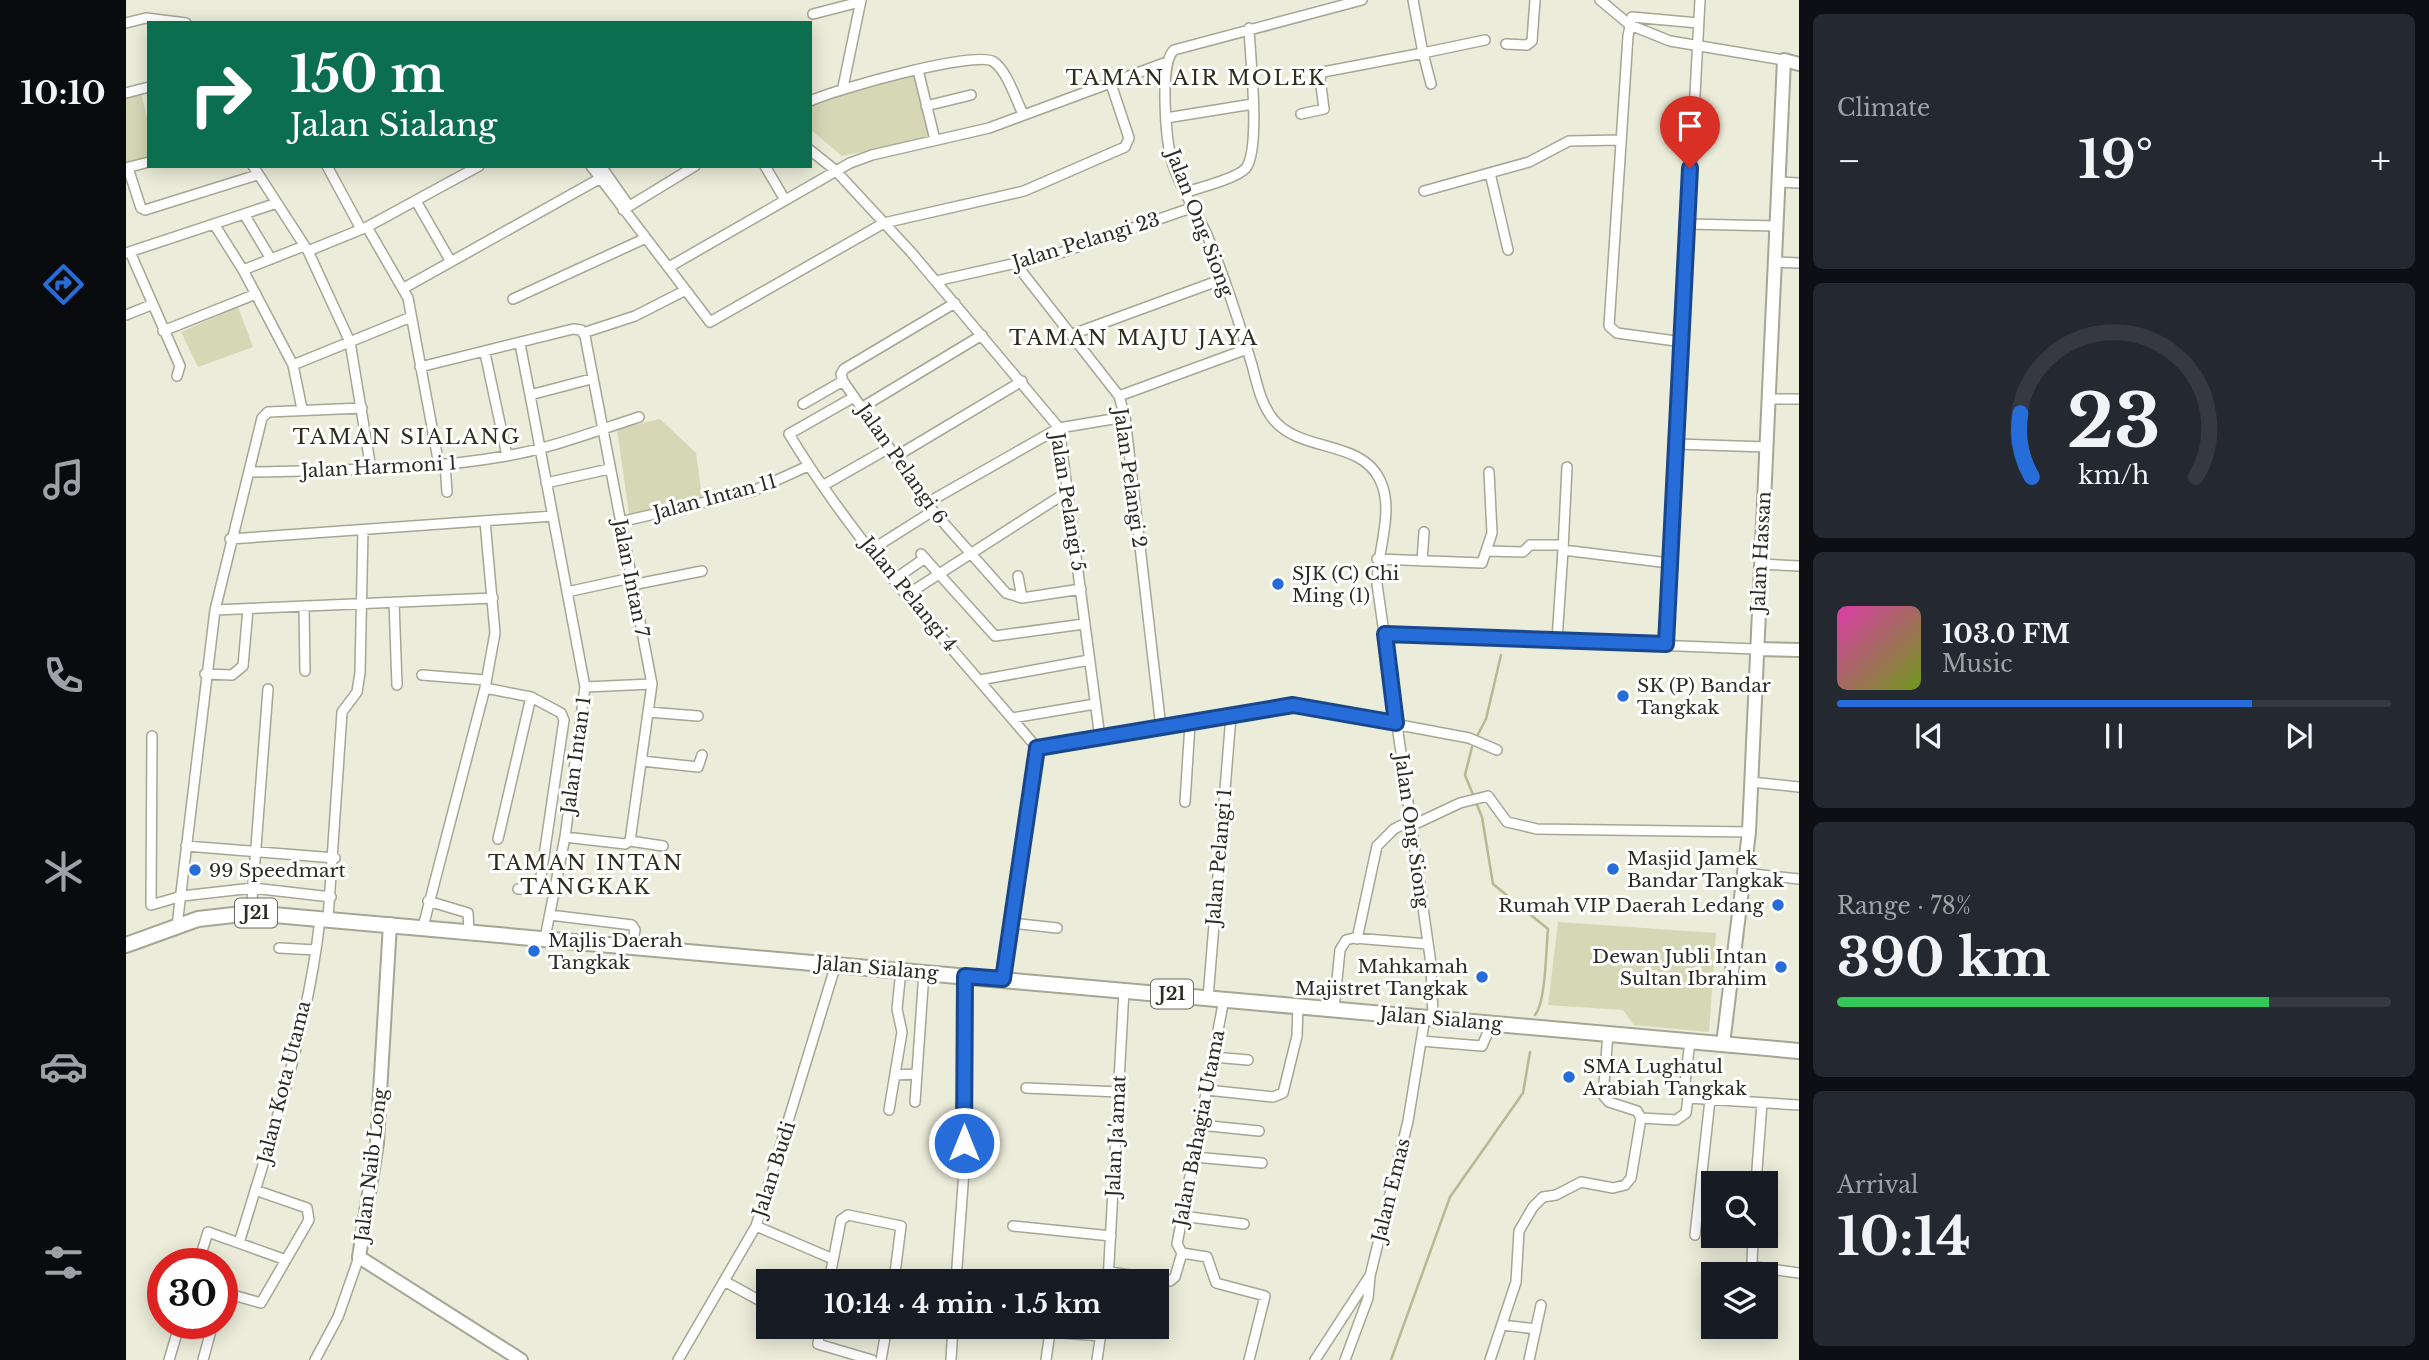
<!DOCTYPE html>
<meta charset="utf-8">
<style>
:root{--surface:#171b24;--page:#242831;--text:#f1f3f6;--muted:#9ea1a6;--line:#363941;--accent:#266dd9}
body{margin:0;font-family:"Libre Baskerville",serif;background:var(--page);color:var(--text);height:100vh;display:flex;flex-direction:column;font-size:26px;white-space:nowrap}
*{box-sizing:border-box;margin:0}
p{font-size:23px;color:var(--muted)}
.icon{flex:none;width:38px;height:38px;fill:none;stroke:currentColor;stroke-width:2;stroke-linecap:round;stroke-linejoin:round}
.map{position:relative;flex:1;overflow:hidden}
.sheet{display:flex;flex-direction:column;gap:14px;padding:14px;background:#0d0f14;width:630px}
.sheet>*{flex:none}
.top-card{position:absolute;left:21px;top:21px;width:665px;height:147px;border-radius:0px;box-shadow:0 4px 18px #0003;background:#0b6e4f;color:#fff;overflow:hidden}
.tools{position:absolute;left:1575px;top:1171px;display:grid;gap:14px}
.tools a{display:grid;place-items:center;width:77px;height:77px;border-radius:0px;background:var(--surface);box-shadow:0 4px 18px #0003;font-size:35px}
.speed{position:absolute;left:21px;top:1248px;display:flex;gap:14px;font-size:35px;font-weight:700;text-align:center}
.speed>*{display:grid;place-content:center;width:91px;height:91px;border-radius:50%;background:var(--surface);box-shadow:0 4px 18px #0003;line-height:1}
.speed .limit{border:10px solid #d22;background:#fff;color:#111}
.pin{position:absolute;display:grid;place-items:center;width:60px;height:60px;color:#fff;margin:-72px -30px;border-radius:50% 50% 50% 0;rotate:-45deg;box-shadow:0 0 7px #0007}
.pin .icon{rotate:45deg}
.me{position:absolute;width:77px;margin:-38px;rotate:0deg;stroke-linejoin:round;filter:drop-shadow(0 0 5px #0008)}
.turn{display:flex;align-items:center;gap:24px;height:147px;padding:0 28px;font-size:32px}
.turn .icon{width:91px;height:91px;stroke-width:2.5}
.turn b{display:block;font-size:49px;line-height:60px}
.big{font-size:52px;font-weight:700;line-height:1.1}
.sheet .card{flex:1;display:flex;flex-direction:column;justify-content:center;gap:10px;min-width:0;padding:0 24px;border-radius:10px;background:var(--page)}
.sheet .dial{align-items:center;gap:0}
.dial svg{height:182px;overflow:visible;fill:none;stroke:var(--line);stroke-width:7;stroke-linecap:round;text-anchor:middle}
.dial text{fill:var(--text);stroke:none}
.song{display:flex;align-items:center;gap:21px}
.cover{width:84px;height:84px;border-radius:10px;background:linear-gradient(135deg,hsl(320 70% 55%),hsl(80 70% 35%))}
.played{height:7px;border-radius:4px;background:linear-gradient(90deg,var(--accent) 75%,var(--line) 75%)}
.keys{display:flex;justify-content:space-around;direction:ltr}
.heat{display:flex;justify-content:space-between;align-items:center;font-size:38px;direction:ltr}
.charge{height:10px;border-radius:5px;background:linear-gradient(90deg,#34c759 78%,var(--line) 0)}
.trip{position:absolute;left:630px;top:1269px;width:413px;height:70px;border-radius:0px;background:var(--surface);box-shadow:0 4px 18px #0003;font-weight:700;line-height:70px;text-align:center}
main{display:flex;flex:1;min-height:0}
.menu{display:flex;flex-direction:column;width:126px;justify-content:space-around;align-items:center;background:#090b0e;color:var(--muted)}
.menu .icon{width:49px;height:49px}
.menu .selected{color:var(--accent)}
.menu b{font-size:32px;color:var(--text)}
.map>svg:first-child{display:block}
.green{fill:#d5d7b5}
.lines{fill:none;stroke-linecap:round;stroke-linejoin:round}
.stream{stroke:#b7b894;stroke-width:2.5}
.street-casing{stroke:#a5a694;stroke-width:12}
.secondary-casing{stroke:#a5a694;stroke-width:16}
.primary-casing{stroke:#a5a694;stroke-width:18}
.street{stroke:#fff;stroke-width:9}
.secondary{stroke:#fff;stroke-width:12}
.primary{stroke:#fff;stroke-width:14}
.route-casing{stroke:#19478d;stroke-width:18}
.route{stroke:#266dd9;stroke-width:12}
.poi-dot{fill:#266dd9;stroke:#fff;stroke-width:2.5}
.labels{text-anchor:middle;dominant-baseline:central;stroke-width:6;stroke-linejoin:round;paint-order:stroke}
.shield{fill:#fff;stroke:#6b6b66;stroke-width:2}
.shield-label{font-size:18px;font-weight:bold;fill:#2b2c25}
.street-label{font-size:19px;fill:#2b2c25;stroke:#fff}
.poi-label{font-size:19px;fill:#2b2c25;stroke:#fff;text-anchor:start}
.neighbourhood-label{font-size:21px;letter-spacing:2px;fill:#2d2d1e;stroke:#fff}
</style>
<main>
<nav class="menu">
<b>10:10</b>
<svg class="icon selected" aria-label="directions" viewBox="0 0 24 24"><path d="M12 3l9 9-9 9-9-9zM9 14v-3h6M13 9l2 2-2 2"/></svg>
<svg class="icon" aria-label="music" viewBox="0 0 24 24"><path d="M9 18V5l10-2v13"/><circle cx="6" cy="18" r="3"/><circle cx="16" cy="16" r="3"/></svg>
<svg class="icon" aria-label="phone" viewBox="0 0 24 24"><path d="M5 4h4l2 5-3 2q2 4 5 5l2-3 5 2v4C11 20 4 13 5 4z"/></svg>
<svg class="icon" aria-label="climate" viewBox="0 0 24 24"><path d="M12 3v18M4 7l16 10M4 17L20 7"/></svg>
<svg class="icon" aria-label="car" viewBox="0 0 24 24"><path d="M5 17H2v-5l4-1 3-4h7l3 4 3 1v5h-3M9 17h6M6 11h13"/><circle cx="7" cy="17" r="2"/><circle cx="17" cy="17" r="2"/></svg>
<svg class="icon" aria-label="filters" viewBox="0 0 24 24"><path d="M4 7h16M4 17h16"/><circle cx="9" cy="7" r="2"/><circle cx="15" cy="17" r="2"/></svg>
</nav>
<div class="map">
<svg width="1673" height="1360" viewBox="0 0 1673 1360">
<rect width="100%" height="100%" fill="#ebecd9"/>
<path class="green" d="M788,74l16,63 -88,19 -32,-27v-22l30,-14z
M15,93l8,32v32l-23,5v-64z
M112,307l15,40 -55,20 -17,-35z
M534,419l36,34 6,44 -73,17 -12,-85z
M1432,922l158,11 -7,99 -75,-7 -11,-15 -75,-5z"/>
<g class="lines">
<path class="stream" d="M1350,738l10,-19 15,-64
M1346,747l-7,28 17,42 11,67 55,45c-2,19 -2,73 -13,86
M1265,1360l59,-163 73,-104 7,-41"/>
<defs>
<path id="street" d="M1236,0l-188,50c-15,13 -8,88 -3,108 7,27 25,52 36,77 18,42 32,87 45,130 5,19 9,39 21,54 27,34 88,20 107,61 15,31 -3,70 -3,104l54,380 2,54
M1474,0l30,25 40,16 114,19
M687,14l47,-12
M0,23l20,-5 40,5
M1380,44l21,1 5,-4 3,-41
M792,70l17,70
M1305,84l-8,-31 62,-13
M717,87l18,-87
M0,93l23,-6
M684,101c23,-11 168,-52 184,-39 13,9 22,38 29,52
M800,106l45,-11
M1175,114l23,-5 -4,-31 3,-6 100,-19 -10,-53
M1040,118l87,-14
M684,150l25,20 76,82 148,176 41,310
M127,166l55,85 42,91 21,127
M201,166l34,63
M465,166l119,156 174,-99 140,-32 101,-44 4,-9 -19,-57
M475,166l28,40
M639,166l20,34
M0,168l23,-6
M2,168l13,40 4,2 112,-35
M1364,173l18,77
M1653,182l20,1
M1298,191l105,-29 40,-21 52,-1
M1060,192c13,-4 52,-14 60,-24 15,-21 4,-111 3,-140
M290,201l35,61
M497,210l72,-44
M118,214l27,45
M88,224l29,46 50,95 9,44
M1562,224l89,2
M241,227l41,71 31,167
M182,251l59,-24 112,-61
M4,252l50,114 -3,10
M0,253l151,-50
M1649,262l24,1
M889,263l104,133 6,21 36,311
M543,267l181,-104 22,-8 117,-27 178,-66
M117,270l61,-24
M810,281l121,-27 137,-47
M278,288l195,-109
M387,299l133,-61
M829,303l-111,66 -3,5 2,7 90,130 73,82 16,5 59,-9
M0,315l25,-10
M37,331l93,-37
M457,333l52,-17 49,-25
M947,334l150,-55
M1557,342l-66,-9 -8,-7 19,-290 4,-19 66,6
M394,344l10,51 61,-16
M359,353l22,103
M167,365l118,-48
M294,367l153,-38 8,1 4,6 67,348 -22,157 -5,3 -60,-7
M404,395l55,292 -20,150 -20,101
M993,396l128,-47
M728,397l-65,37c68,113 163,213 248,314
M1642,399h31
M677,404l40,-23
M735,408l121,-73
M1551,444l89,3
M769,457l127,-76
M319,464l2,28
M124,472c85,-2 172,-1 256,-16 46,-8 90,-25 133,-39
M420,483l63,-14
M698,485l65,-37
M801,503l132,-75 66,-11
M494,522l133,-31 55,-25
M104,539l323,-23
M745,550l62,-39
M1437,550l4,-83
M1361,551l36,1 7,-7h33
M795,554l74,82 89,-12
M1251,559l105,4 10,-30 -3,-61
M1296,561l2,-29
M1635,564l38,2
M892,576l4,22
M769,579l30,-21
M506,585l70,-14
M441,592l64,-14
M782,594l162,-104
M268,602l3,83
M178,606l1,65
M89,610l278,-12
M1259,634l370,15
M1431,640l6,-90 106,13
M1540,644l34,-644
M79,674l27,1 11,-9 5,-57
M296,675l64,5
M854,680l109,-20
M459,687l67,-3
M359,688l46,9 -33,142
M522,712l50,4
M886,718l83,-14
M26,736l-1,169 31,-9 71,-8 78,9
M911,748l256,-43 176,33 28,12
M516,761l56,6 4,-12
M1625,782l48,5
M1059,802l5,-78
M1285,826l49,-23 28,-7 19,26 30,7 212,3
M504,841l33,5
M60,846l149,12
M1618,873l55,6
M392,889h16l6,-6 24,-163 -3,-7 -30,-16
M302,901l40,12 1,18
M125,913l17,-224
M424,915l82,10 3,5 -3,16
M202,919l14,-207 15,-20 3,-19 3,-143
M885,923l46,5
M51,926l38,-316 47,-192 6,-6 94,-4
M297,927l62,-239 10,-55 -10,-112
M1231,939l20,-93 17,-17 16,-8
M153,948l37,2
M877,979l34,-231
M1082,998l23,-282
M1098,999l-47,245 5,9 25,4 9,26 49,13 -16,64
M1208,1009l6,-59 6,-10 8,-2 74,6
M1295,1041l61,5 10,-23
M1564,1041l-6,50 4,7 111,7
M1087,1057l35,3
M769,1075l22,-1
M900,1088l93,4
M1081,1090l66,7 10,-4 14,-57 1,-30
M789,1102l9,-130
M763,1110l13,-78 -5,-23 4,-39
M1515,1118l35,2 10,-7 2,-15
M1074,1125l59,6
M1068,1157l68,6
M1630,1183l6,-80
M1056,1216l62,8
M630,1226l77,33
M887,1226l98,10
M1569,1235l15,-135
M1627,1236l-1,28 3,3 44,6
M113,1243c32,-105 69,-214 81,-324
M72,1264l10,-32 78,28
M984,1272l60,9 5,-4 7,-24
M598,1281l44,24
M703,1281l12,-61 7,-5 53,11 -7,55
M830,1281l8,-110 1,-195
M982,1281l16,-291
M96,1292l39,11 48,-83 -2,-12 -52,-18
M1376,1325l34,4
M694,1326l-2,18 54,16
M911,1331l64,5
M43,1360l11,-37
M77,1360l10,-37
M189,1360l23,-43 21,-60
M552,1360l78,-134 80,-262
M755,1360l6,-34
M825,1360l2,-34
M920,1360l4,-28
M971,1360l5,-34
M1189,1360l54,-83
M1219,1360l23,-62 2,-22 38,-155 17,-104
M1364,1360l26,-78 3,-51 14,-24 10,-10 13,-2 25,-13 32,6 12,-3 6,-7 10,-60 -4,-7 -28,-9 -6,-7 5,-61
M1403,1360l12,-55"/>
<path id="secondary" d="M1629,649l44,1
M264,924l-13,219 -18,114 162,103
M1597,1044l26,-212 35,-772 15,4"/>
<path id="primary" d="M0,945l72,-26 53,-6 1548,138"/>
</defs>
<use href="#street" class="street-casing"/>
<use href="#secondary" class="secondary-casing"/>
<use href="#primary" class="primary-casing"/>
<use href="#street" class="street"/>
<use href="#secondary" class="secondary"/>
<use href="#primary" class="primary"/>
</g>
<g class="lines">
<defs>
<path id="route" d="M838,1143l1,-167 38,3 34,-231 256,-43 103,18 -11,-89 281,10 24,-476"/>
</defs>
<use href="#route" class="route-casing"/>
<use href="#route" class="route"/>
</g>
<g class="poi-dot">
<circle cx="1152" cy="584" r="7"/>
<circle cx="1497" cy="696" r="7"/>
<circle cx="1487" cy="869" r="7"/>
<circle cx="69" cy="870" r="7"/>
<circle cx="1652" cy="905" r="7"/>
<circle cx="408" cy="951" r="7"/>
<circle cx="1655" cy="967" r="7"/>
<circle cx="1356" cy="977" r="7"/>
<circle cx="1443" cy="1077" r="7"/>
</g>
<g class="labels">
<g class="shield">
<rect x="109" y="898.5" width="42" height="29" rx="5"/>
<rect x="1025" y="979.5" width="42" height="29" rx="5"/>
</g>
<g class="shield-label">
<text x="130" y="913">J21</text>
<text x="1046" y="994">J21</text>
</g>
<g class="street-label">
<text transform="translate(1074 223) rotate(69)">Jalan Ong Siong</text>
<text transform="translate(960 241) rotate(-17)">Jalan Pelangi 23</text>
<text transform="translate(776 464) rotate(55)">Jalan Pelangi 6</text>
<text transform="translate(253 467) rotate(-3)">Jalan Harmoni 1</text>
<text transform="translate(1004 478) rotate(82)">Jalan Pelangi 2</text>
<text transform="translate(589 497) rotate(-15)">Jalan Intan 11</text>
<text transform="translate(942 502) rotate(81)">Jalan Pelangi 5</text>
<text transform="translate(1635 552) rotate(-87)">Jalan Hassan</text>
<text transform="translate(505 578) rotate(79)">Jalan Intan 7</text>
<text transform="translate(783 594) rotate(51)">Jalan Pelangi 4</text>
<text transform="translate(450 755) rotate(-82)">Jalan Intan 1</text>
<text transform="translate(1286 831) rotate(82)">Jalan Ong Siong</text>
<text transform="translate(1093 857) rotate(-85)">Jalan Pelangi 1</text>
<text transform="translate(751 968) rotate(5)">Jalan Sialang</text>
<text transform="translate(1315 1019) rotate(5)">Jalan Sialang</text>
<text transform="translate(158 1082) rotate(-76)">Jalan Kota Utama</text>
<text transform="translate(1073 1128) rotate(-79)">Jalan Bahagia Utama</text>
<text transform="translate(990 1136) rotate(-87)">Jalan Ja'amat</text>
<text transform="translate(245 1165) rotate(-83)">Jalan Naib Long</text>
<text transform="translate(648 1169) rotate(-72)">Jalan Budi</text>
<text transform="translate(1265 1190) rotate(-76)">Jalan Emas</text>
</g>
<g class="poi-label">
<text x="1166" y="573">SJK (C) Chi<tspan x="1166" dy="22">Ming (1)</tspan></text>
<text x="1511" y="685">SK (P) Bandar<tspan x="1511" dy="22">Tangkak</tspan></text>
<text x="1501" y="858">Masjid Jamek<tspan x="1501" dy="22">Bandar Tangkak</tspan></text>
<text x="83" y="870">99 Speedmart</text>
<text x="1638" y="905" text-anchor="end">Rumah VIP Daerah Ledang</text>
<text x="422" y="940">Majlis Daerah<tspan x="422" dy="22">Tangkak</tspan></text>
<text x="1641" y="956" text-anchor="end">Dewan Jubli Intan<tspan x="1641" dy="22">Sultan Ibrahim</tspan></text>
<text x="1342" y="966" text-anchor="end">Mahkamah<tspan x="1342" dy="22">Majistret Tangkak</tspan></text>
<text x="1457" y="1066">SMA Lughatul<tspan x="1457" dy="22">Arabiah Tangkak</tspan></text>
</g>
<g class="neighbourhood-label">
<text x="1070" y="78">TAMAN AIR MOLEK</text>
<text x="1008" y="338">TAMAN MAJU JAYA</text>
<text x="281" y="437">TAMAN SIALANG</text>
<text x="460" y="863">TAMAN INTAN<tspan x="460" dy="24">TANGKAK</tspan></text>
</g>
</g>
</svg>
<div class="tools">
<a><svg class="icon" aria-label="search" viewBox="0 0 24 24"><circle cx="10" cy="10" r="6"/><path d="M15 15l6 6"/></svg></a>
<a><svg class="icon" aria-label="layers" viewBox="0 0 24 24"><path d="M12 4l9 5-9 5-9-5zM3 14l9 5 9-5"/></svg></a>
</div>
<div class="speed"><div class="limit">30</div></div>
<div class="pin" style="left:1564px;top:168px;background:#d93025"><svg class="icon" aria-label="arrive" viewBox="0 0 24 24"><path d="M6 21V4h12l-3 4 3 4H6"/></svg></div>
<svg class="me" style="left:838px;top:1143px" viewBox="-20 -20 40 40"><circle r="17" fill="#266dd9" stroke="#fff" stroke-width="3"/><path d="M0-11L8 9 0 5-8 9z" fill="#fff"/></svg>
<div class="trip">10:14 · 4 min · 1.5 km</div>
<div class="top-card">
<div class="turn"><svg class="icon" aria-label="right" viewBox="0 0 24 24"><path d="M7 20v-9h11M14 6l5 5-5 5"/></svg><div><b>150 m</b>Jalan Sialang</div></div>
</div>
</div>
<section class="sheet">
<div class="card"><p>Climate</p>
<div class="heat"><a>−</a><b class="big">19°</b><a>+</a></div>
</div>
<div class="card dial"><svg viewBox="0 0 100 80">
<path d="M14 69A42 42 0 1 1 86 69"/>
<path d="M14 69A42 42 0 0 1 9 41" stroke="#266dd9"/>
<text x="50" y="56" font-size="32" font-weight="700">23</text>
<text x="50" y="72" font-size="11">km/h</text>
</svg></div>
<div class="card">
<div class="song"><i class="cover"></i><div><b>103.0 FM</b><p>Music</p></div></div>
<div class="played"></div>
<div class="keys"><svg class="icon" aria-label="previous" viewBox="0 0 24 24"><path d="M18 5L8 12l10 7zM5 5v14"/></svg><svg class="icon" aria-label="pause" viewBox="0 0 24 24"><path d="M8 5v14M16 5v14"/></svg><svg class="icon" aria-label="next" viewBox="0 0 24 24"><path d="M6 5l10 7-10 7zM19 5v14"/></svg></div>
</div>
<div class="card"><p>Range · 78%</p><b class="big">390 km</b><div class="charge"></div></div>
<div class="card"><p>Arrival</p><b class="big">10:14</b></div>
</section>
</main>
